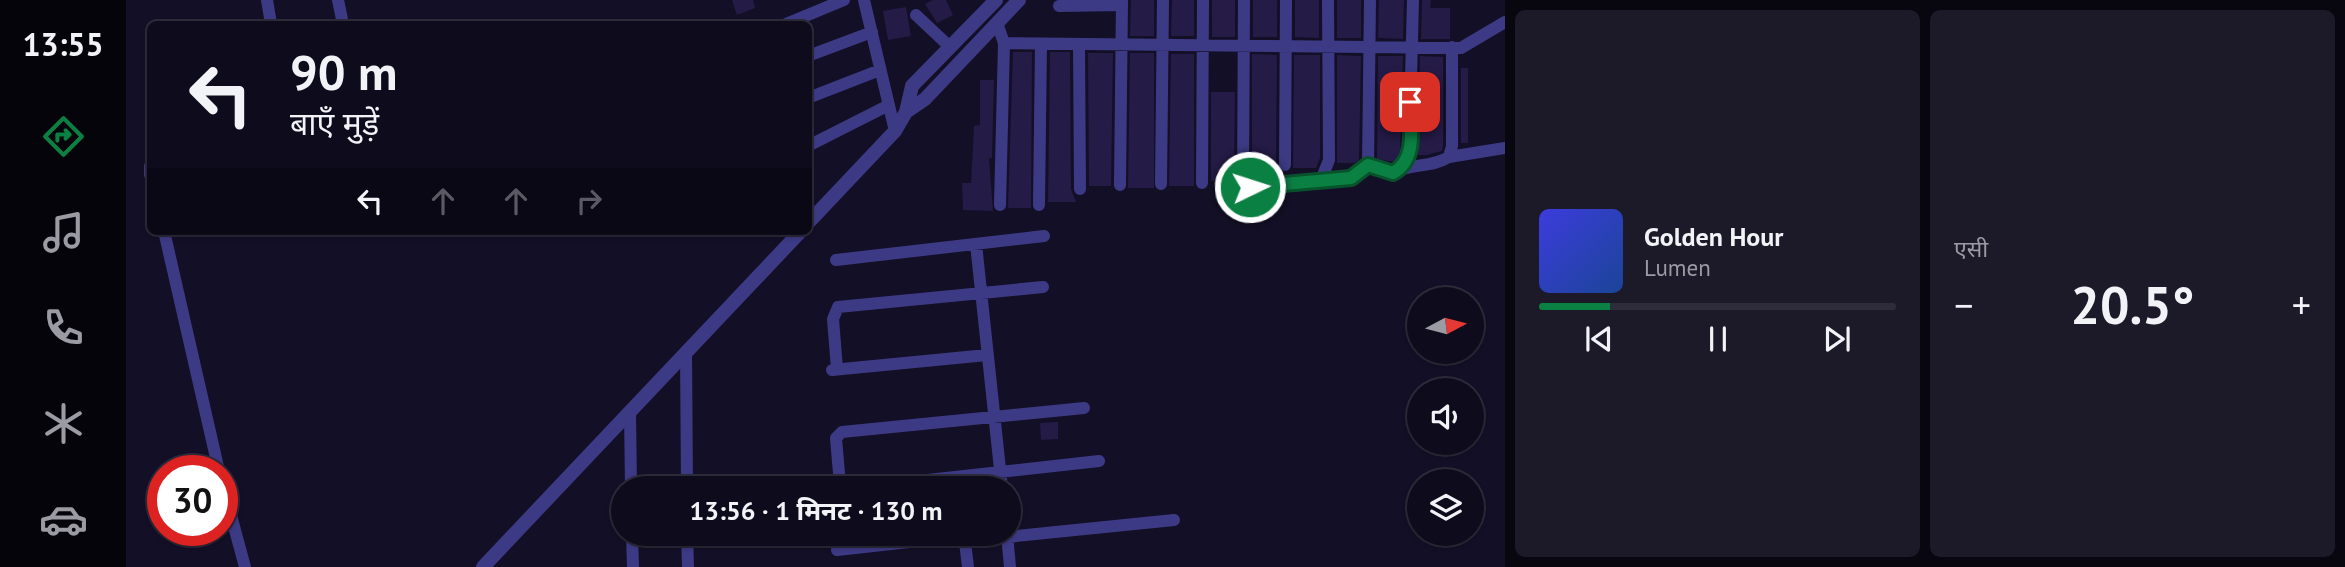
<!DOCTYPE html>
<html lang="hi">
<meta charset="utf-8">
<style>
:root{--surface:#0e0b1c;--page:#1c1929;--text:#f1f3f6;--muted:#9b9ba3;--line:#2e2b3b;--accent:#0b8043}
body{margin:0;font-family:"PT Sans","Noto Sans Devanagari",sans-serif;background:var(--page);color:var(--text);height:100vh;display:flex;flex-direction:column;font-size:26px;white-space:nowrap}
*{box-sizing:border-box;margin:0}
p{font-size:23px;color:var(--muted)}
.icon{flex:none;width:38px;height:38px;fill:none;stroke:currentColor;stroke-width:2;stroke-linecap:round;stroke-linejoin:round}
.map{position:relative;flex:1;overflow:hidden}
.panel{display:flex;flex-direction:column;gap:10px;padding:10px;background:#08060f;width:840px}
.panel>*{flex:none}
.guide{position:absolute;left:21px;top:21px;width:665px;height:214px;border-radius:10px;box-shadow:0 2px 5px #0004,0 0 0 2px var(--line);background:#0e0b1c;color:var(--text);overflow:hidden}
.needle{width:46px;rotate:83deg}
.buttons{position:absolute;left:1281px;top:287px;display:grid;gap:14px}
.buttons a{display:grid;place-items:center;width:77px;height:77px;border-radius:50%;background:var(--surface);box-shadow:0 2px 5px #0004,0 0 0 2px var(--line);font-size:35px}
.speed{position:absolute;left:21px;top:455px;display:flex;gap:14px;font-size:35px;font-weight:700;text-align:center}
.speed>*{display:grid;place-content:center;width:91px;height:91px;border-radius:50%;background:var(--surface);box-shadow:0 2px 5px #0004,0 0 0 2px var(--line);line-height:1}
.speed .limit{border:10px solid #d22;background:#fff;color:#111}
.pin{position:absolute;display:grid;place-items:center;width:60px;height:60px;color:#fff;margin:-30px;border-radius:14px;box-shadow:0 4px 10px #0006}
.me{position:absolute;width:77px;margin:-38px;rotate:86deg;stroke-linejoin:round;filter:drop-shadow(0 0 5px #0008)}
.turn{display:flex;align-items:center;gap:24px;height:147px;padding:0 28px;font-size:32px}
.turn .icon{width:91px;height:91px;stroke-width:2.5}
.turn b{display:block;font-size:49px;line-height:60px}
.lanes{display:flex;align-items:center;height:66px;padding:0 28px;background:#0003;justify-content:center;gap:35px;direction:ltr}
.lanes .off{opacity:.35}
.big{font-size:52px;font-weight:700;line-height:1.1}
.panel .tile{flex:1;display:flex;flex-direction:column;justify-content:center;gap:10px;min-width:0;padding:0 24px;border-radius:10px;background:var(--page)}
.song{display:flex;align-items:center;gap:21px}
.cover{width:84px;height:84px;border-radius:10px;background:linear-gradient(135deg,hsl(240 70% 55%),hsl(220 70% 35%))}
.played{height:7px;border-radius:4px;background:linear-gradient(90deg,var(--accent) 20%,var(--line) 20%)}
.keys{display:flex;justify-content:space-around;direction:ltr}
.heat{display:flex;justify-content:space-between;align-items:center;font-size:38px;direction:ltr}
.panel .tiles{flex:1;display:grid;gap:10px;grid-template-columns:repeat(2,1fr)}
.trip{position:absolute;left:485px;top:476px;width:410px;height:70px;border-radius:35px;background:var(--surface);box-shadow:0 2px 5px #0004,0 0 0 2px var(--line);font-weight:700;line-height:70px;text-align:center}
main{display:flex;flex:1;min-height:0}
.menu{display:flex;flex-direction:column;width:126px;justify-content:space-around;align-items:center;background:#06040b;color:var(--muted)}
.menu .icon{width:49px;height:49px}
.menu .on{color:var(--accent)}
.menu b{font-size:32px;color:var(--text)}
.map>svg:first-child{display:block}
.building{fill:#241b47}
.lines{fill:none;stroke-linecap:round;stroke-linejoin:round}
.minor{stroke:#3d3a85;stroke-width:12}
.tertiary{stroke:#3d3a85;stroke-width:14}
.route-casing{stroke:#07532c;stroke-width:18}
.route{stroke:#0b8043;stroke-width:12}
</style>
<main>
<nav class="menu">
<b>13:55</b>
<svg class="icon on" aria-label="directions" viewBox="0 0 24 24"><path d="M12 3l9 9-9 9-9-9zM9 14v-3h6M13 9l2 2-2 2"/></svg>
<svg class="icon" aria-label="music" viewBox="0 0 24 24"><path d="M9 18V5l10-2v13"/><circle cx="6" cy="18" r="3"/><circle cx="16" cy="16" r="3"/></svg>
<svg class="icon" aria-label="phone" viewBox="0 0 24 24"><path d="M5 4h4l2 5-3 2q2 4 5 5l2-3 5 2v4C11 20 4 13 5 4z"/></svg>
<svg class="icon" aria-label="climate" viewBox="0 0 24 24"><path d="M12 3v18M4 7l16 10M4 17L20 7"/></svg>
<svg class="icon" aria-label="car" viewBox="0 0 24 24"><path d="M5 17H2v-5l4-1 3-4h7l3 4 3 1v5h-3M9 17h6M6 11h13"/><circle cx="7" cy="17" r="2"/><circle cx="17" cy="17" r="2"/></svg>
</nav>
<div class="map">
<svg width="1379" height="567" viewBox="0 0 1379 567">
<rect width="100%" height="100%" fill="#130f26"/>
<path class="building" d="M606,0h21l2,8 -18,7z
M807,0h13l7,15 -16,8 -12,-19z
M1005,0h23v36h-24z
M1046,0h22v36h-23z
M1086,0h23v37h-23z
M1127,0h24v37h-24z
M1169,0h24v38l-24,-1z
M1211,0h24v38h-24z
M1253,0h25l-1,39 -25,-1z
M1296,0h9l-1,8h20v31h-29z
M780,7l5,29 -23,4 -5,-29z
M887,52h19l-1,156h-23z
M924,52h20l1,137 5,13h-28z
M962,53h25l-2,133h-22z
M1004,53h24v135h-26z
M1045,54h23v132h-25z
M1126,54l25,1 -1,110 6,9h-30z
M1168,55h26v103l-4,10h-23z
M1211,55l24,1 -2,104 -4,3h-18z
M1252,56h25l-3,98 -6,8 -17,-3z
M1294,56l23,1v88l-1,6 -15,4h-9z
M1335,68h7v75h-7z
M854,80h14l-2,78h-3l4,53 -30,-1 -1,-27h9l3,-57 6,-1z
M1085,92h24l-1,89h-23z
M932,422v17l-17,1 -1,-17z"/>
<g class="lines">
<path class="minor" d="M141,0l4,24
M212,0l5,24
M738,0l31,131
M1118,0l-1,187 68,-3c24,-10 33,-1 57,-19l25,8c17,-10 38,-5 56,-16l56,-9
M933,6l63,-1
M790,15l34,32
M871,23l7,20 -4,162
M660,24l58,-24
M878,43l457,5 44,-26
M953,44l1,145
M682,56l64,-24
M682,98l72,-28
M682,146l81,-41
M1323,157l3,-11v-99
M1159,165l1,-165
M1242,165l2,-165
M24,166v9
M1275,168l8,-11 4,-157
M1195,180l8,-20 -1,-160
M1076,183l1,-183
M1035,184l2,-184
M994,185l2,-185
M913,205l2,-161
M38,231l55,240
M850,244l26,244
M710,260l208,-24
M560,352l1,136
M711,369l-4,-50 5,-12 205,-20
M706,370l155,-15
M958,408l-242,24 -6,6 4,47 15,3 244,-27
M504,412l1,76
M96,482l23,85
M506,534l1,33
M561,534l1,33
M838,534l4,33
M881,534l3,33
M881,537l167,-17
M711,550l127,-14"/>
<path class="tertiary" d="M780,112l19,-13 94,-99
M682,223l87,-92 11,-19 6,-26 84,-86
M357,567l318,-336"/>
</g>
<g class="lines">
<defs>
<path id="route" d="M1124,187l101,-9 17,-13 25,8c25,-14 17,-47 17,-71"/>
</defs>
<use href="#route" class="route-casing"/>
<use href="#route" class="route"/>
</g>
</svg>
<div class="buttons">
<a><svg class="needle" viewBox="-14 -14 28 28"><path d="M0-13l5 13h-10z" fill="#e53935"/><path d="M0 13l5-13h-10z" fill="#9b9ba3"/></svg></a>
<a><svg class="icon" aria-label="sound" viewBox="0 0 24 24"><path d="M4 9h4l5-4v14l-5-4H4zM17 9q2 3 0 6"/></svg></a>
<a><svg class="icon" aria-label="layers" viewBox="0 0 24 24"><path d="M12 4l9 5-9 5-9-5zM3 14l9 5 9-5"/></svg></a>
</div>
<div class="speed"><div class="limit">30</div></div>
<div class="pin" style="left:1284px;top:102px;background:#d93025"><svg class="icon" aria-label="arrive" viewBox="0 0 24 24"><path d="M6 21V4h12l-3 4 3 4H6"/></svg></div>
<svg class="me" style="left:1124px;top:187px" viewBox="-20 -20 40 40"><circle r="17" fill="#0b8043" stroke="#fff" stroke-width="3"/><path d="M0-11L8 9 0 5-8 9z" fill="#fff"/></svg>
<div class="trip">13:56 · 1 मिनट · 130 m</div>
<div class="guide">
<div class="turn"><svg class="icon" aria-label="left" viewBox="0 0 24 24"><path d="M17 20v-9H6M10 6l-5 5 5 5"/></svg><div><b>90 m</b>बाएँ मुड़ें</div></div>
<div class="lanes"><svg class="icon" aria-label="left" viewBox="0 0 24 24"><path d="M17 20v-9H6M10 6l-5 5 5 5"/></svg><svg class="icon off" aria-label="ahead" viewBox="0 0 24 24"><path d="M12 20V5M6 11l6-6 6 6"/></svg><svg class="icon off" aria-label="ahead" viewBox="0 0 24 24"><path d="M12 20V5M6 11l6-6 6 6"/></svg><svg class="icon off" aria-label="right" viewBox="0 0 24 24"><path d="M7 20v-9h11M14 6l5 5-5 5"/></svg></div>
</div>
</div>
<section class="panel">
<div class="tiles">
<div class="tile">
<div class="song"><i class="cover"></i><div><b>Golden Hour</b><p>Lumen</p></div></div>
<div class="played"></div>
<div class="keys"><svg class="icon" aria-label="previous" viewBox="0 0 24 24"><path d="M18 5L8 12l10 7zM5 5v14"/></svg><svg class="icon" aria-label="pause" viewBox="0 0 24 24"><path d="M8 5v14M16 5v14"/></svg><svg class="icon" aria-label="next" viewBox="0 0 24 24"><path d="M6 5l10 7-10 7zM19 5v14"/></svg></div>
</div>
<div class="tile"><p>एसी</p>
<div class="heat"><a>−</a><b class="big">20.5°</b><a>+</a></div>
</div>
</div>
</section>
</main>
